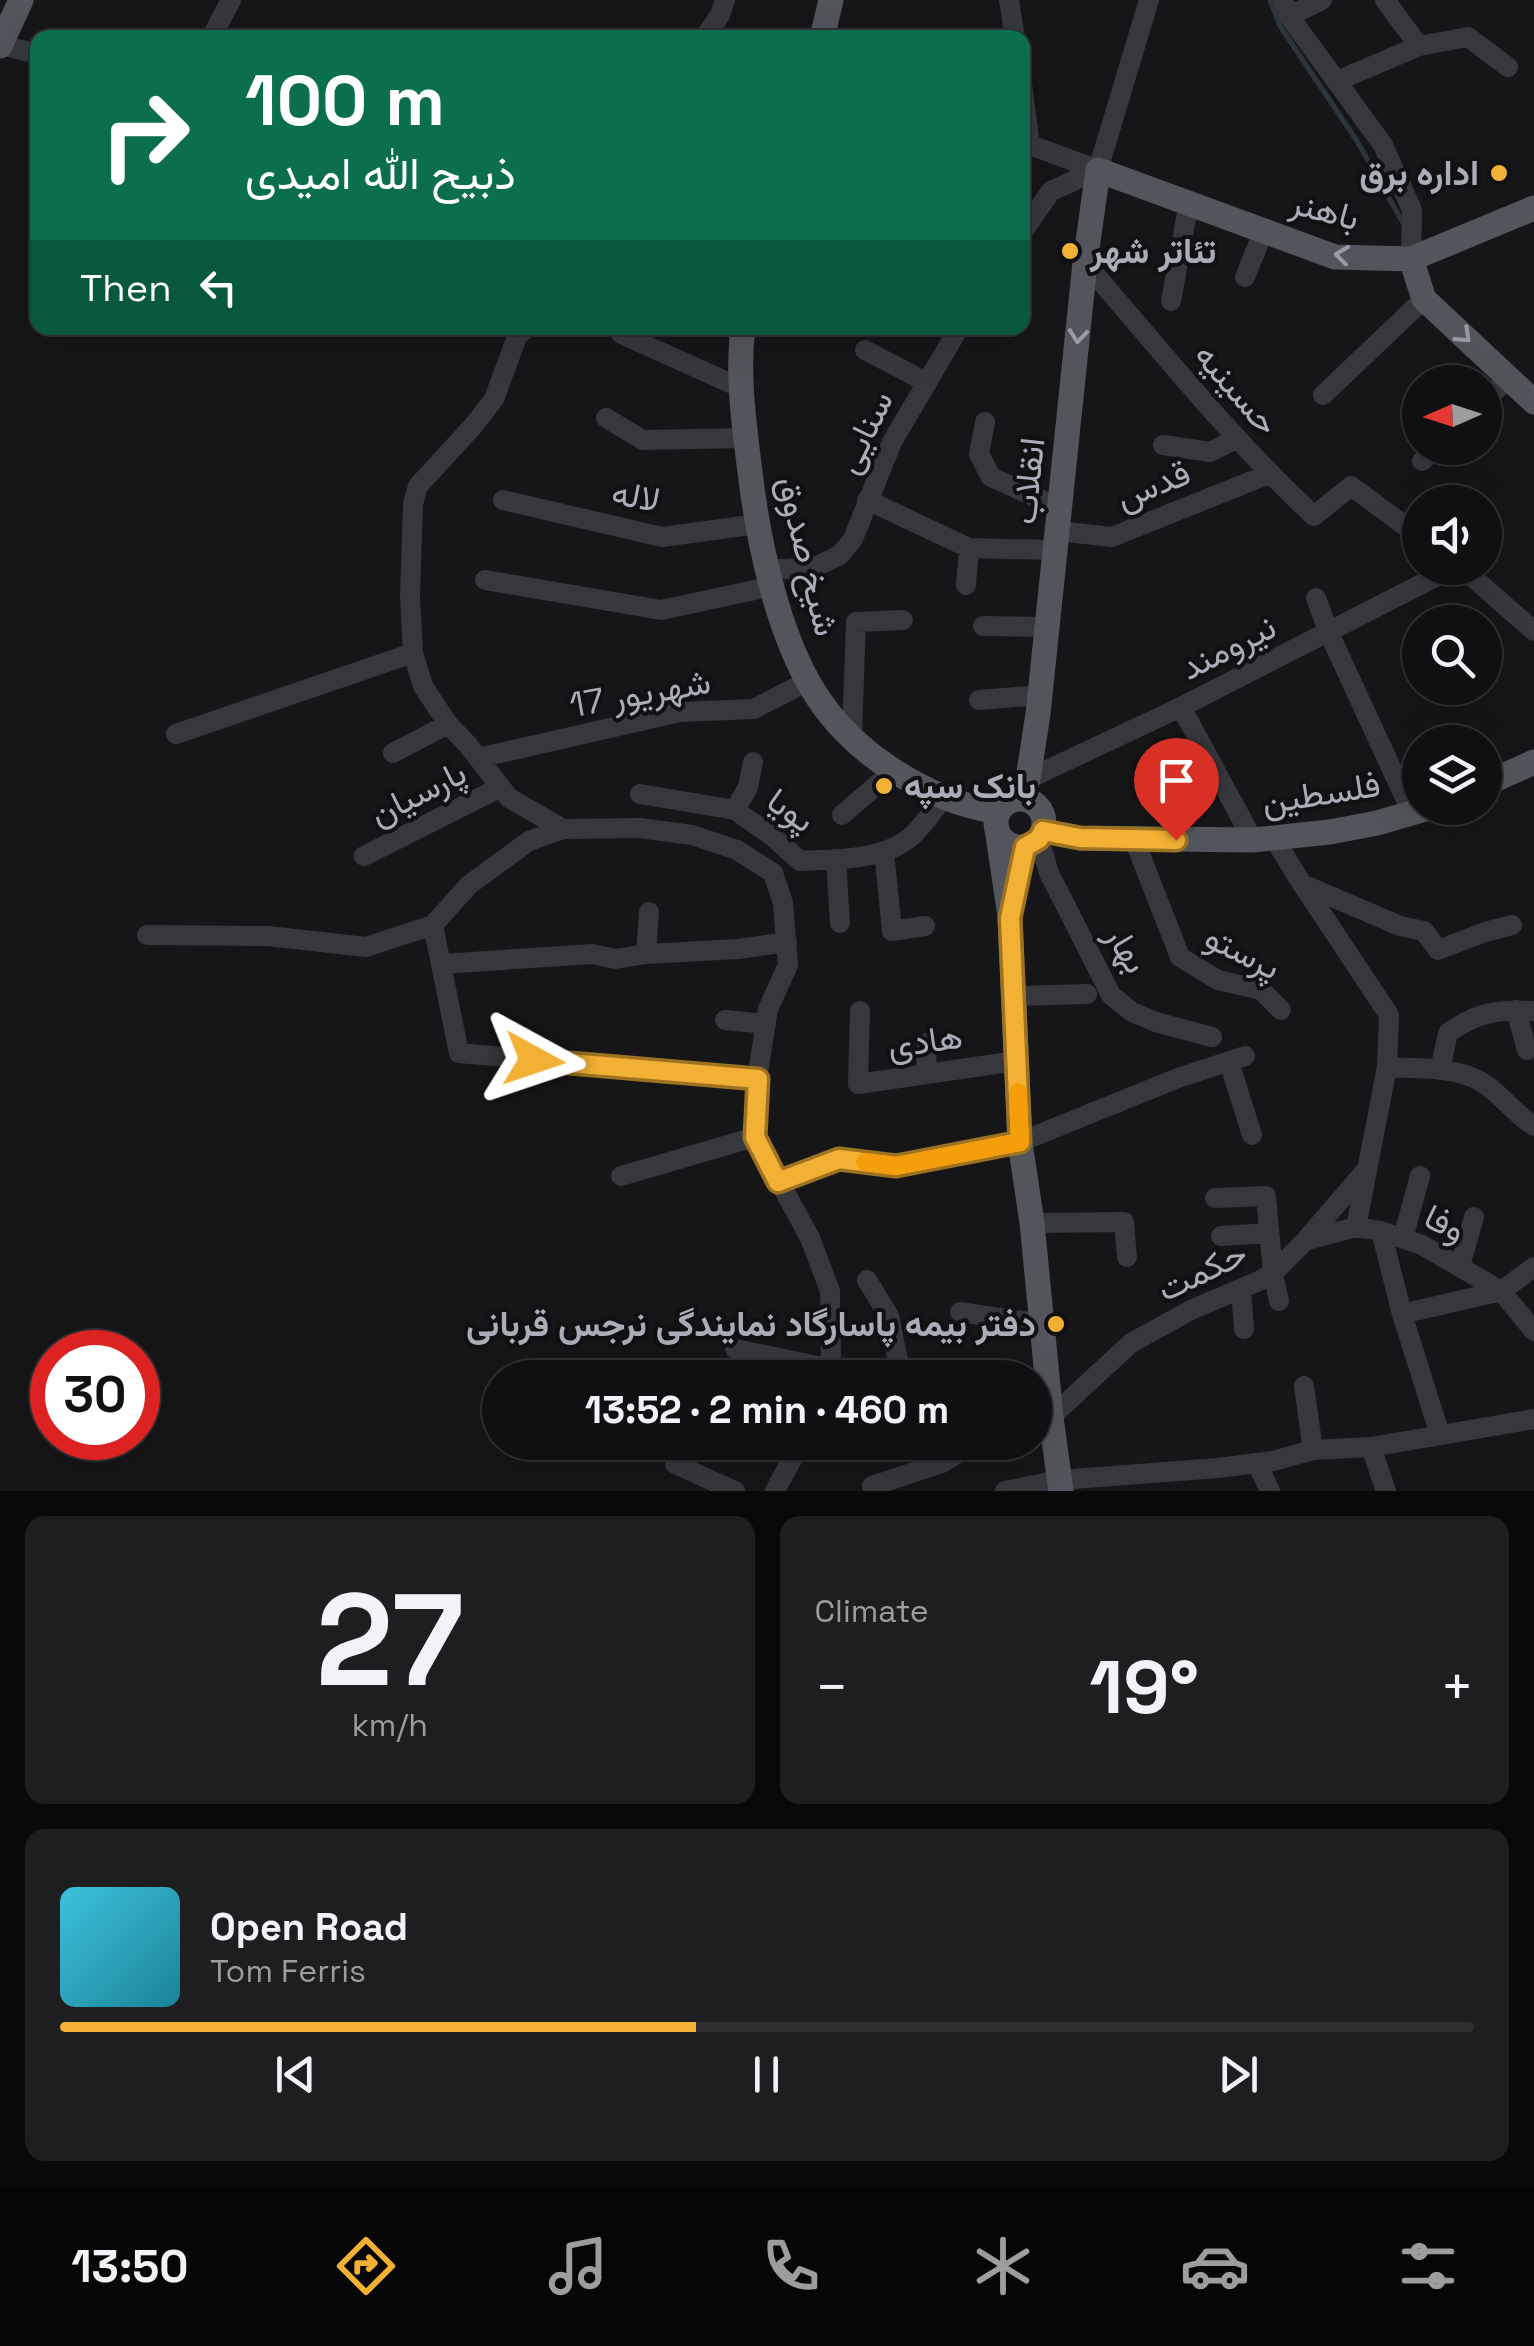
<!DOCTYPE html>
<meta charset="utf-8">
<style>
:root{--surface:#101012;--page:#1e1e20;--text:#f1f3f6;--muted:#9c9d9f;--line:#303032;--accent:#f2b134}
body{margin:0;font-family:"Space Grotesk",Vazirmatn,sans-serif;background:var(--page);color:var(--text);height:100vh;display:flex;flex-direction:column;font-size:38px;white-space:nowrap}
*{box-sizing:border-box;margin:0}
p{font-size:32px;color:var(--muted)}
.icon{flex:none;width:55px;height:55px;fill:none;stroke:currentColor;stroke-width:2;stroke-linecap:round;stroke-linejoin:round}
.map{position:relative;height:1491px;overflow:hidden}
.side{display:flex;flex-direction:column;gap:25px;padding:25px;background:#09090a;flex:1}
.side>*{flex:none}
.guide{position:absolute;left:30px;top:30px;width:1000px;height:305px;border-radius:20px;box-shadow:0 10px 40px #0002,0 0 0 2px var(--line);background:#0b6e4f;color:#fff;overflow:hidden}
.needle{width:65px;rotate:267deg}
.fabs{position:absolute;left:1402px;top:365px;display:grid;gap:20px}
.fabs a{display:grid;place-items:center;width:100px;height:100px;border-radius:50%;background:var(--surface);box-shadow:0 10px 40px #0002,0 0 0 2px var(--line);font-size:50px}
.speed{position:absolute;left:30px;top:1330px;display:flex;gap:20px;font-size:50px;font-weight:700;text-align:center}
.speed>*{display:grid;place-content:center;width:130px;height:130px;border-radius:50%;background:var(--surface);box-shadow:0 10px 40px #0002,0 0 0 2px var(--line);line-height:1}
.speed .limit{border:15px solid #d22;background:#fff;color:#111}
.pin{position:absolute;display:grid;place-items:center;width:85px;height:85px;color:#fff;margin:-102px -42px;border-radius:50% 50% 50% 0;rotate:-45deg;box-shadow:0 0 10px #0007}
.pin .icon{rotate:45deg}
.me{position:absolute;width:110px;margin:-55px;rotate:95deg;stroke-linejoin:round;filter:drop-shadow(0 0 8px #0008)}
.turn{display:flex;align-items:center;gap:35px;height:210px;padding:0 50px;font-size:45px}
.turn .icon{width:130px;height:130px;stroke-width:2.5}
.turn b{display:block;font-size:70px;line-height:85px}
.then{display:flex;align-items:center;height:95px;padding:0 50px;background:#0003;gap:20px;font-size:38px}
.big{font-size:75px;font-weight:700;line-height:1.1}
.side .tile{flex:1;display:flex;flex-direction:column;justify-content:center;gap:15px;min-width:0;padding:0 35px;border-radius:20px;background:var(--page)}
.side .dial{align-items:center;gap:0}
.dial b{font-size:130px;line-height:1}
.song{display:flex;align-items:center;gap:30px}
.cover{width:120px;height:120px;border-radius:15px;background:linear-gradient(135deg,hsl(190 70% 55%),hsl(190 70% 35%))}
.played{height:10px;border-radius:5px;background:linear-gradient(90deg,var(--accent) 45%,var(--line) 45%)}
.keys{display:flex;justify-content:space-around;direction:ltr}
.heat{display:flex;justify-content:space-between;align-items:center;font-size:55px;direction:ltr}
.side .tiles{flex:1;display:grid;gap:25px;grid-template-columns:1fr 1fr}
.tile:last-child{grid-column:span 2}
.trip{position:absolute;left:482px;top:1360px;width:570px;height:100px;border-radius:50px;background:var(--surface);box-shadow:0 10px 40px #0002,0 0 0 2px var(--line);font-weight:700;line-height:100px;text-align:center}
.dock{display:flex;height:160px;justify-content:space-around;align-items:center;background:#060607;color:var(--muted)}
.dock .icon{width:70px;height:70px}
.dock .active{color:var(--accent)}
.dock b{font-size:45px;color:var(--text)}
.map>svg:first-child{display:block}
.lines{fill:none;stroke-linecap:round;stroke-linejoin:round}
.stream{stroke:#2c353c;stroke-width:5}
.minor{stroke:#37383d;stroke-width:20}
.major{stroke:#53555c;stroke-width:25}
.oneway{stroke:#979ba6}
.route-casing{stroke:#9d7322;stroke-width:25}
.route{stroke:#f2b134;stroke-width:18}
.slow{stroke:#f59e0b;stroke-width:18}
.poi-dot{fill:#f2b134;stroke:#111113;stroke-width:4}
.labels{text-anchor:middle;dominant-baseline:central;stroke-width:8;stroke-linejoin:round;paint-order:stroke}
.poi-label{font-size:35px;font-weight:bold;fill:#a8adb8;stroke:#111113;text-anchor:end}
.street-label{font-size:35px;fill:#a8adb8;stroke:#111113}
</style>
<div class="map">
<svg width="1534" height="1491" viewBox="0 0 1534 1491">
<rect width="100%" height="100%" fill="#161618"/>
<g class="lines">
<path class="stream" d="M1270,0l10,26 77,115 46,82"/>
<path class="minor" d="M1009,0l6,38
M1283,0l6,16 94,129 29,65 -1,49
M1385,0l34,46
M1289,16l33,-16
M211,38l20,-38
M704,38l16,-23 5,-15
M1,45l37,9
M1337,81l82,-35 49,-9 40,30
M1022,84l8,61
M1022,142l76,28
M1098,170l51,-170
M1022,233l29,-42 47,-21
M1085,263c75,86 146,176 229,253l37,-30 69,51
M1245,277l19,-47
M1171,301l18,-99
M526,328l-9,9 -23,62 -20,26 -56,61 -5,18 -3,92 3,57 10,33 25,38 20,21 41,53 54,31 77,-1 52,7 45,15 36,23 10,30 5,62 -20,44 -11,70 -2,58 55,101 20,53 1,64 -7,23
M621,334l120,54
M865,350l61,32
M1323,395l101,-96
M1485,400l24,-22
M606,418l37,22 102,-2
M985,422l-6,32 12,23 69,31
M1163,445l47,7 26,-13
M1422,461l14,-13
M503,500l159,37 96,-13
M867,500l102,48 86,2
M1058,531l54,6 157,-63
M1462,568l72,63
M768,570l47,-3 25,-12 13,-16 39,-97 67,-114
M485,580l176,30 112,-24
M966,585l3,-37
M1316,598l13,35 83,180
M983,626l64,1
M979,700l61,-5
M1181,707l72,133
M176,734l237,-81
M852,736l4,-114 47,-2
M393,753l55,-29
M478,758l202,-46 74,-3 54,-28
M1028,779l153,-72 272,-139
M640,794l95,16 37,26 28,25c36,-2 86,0 114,-27 11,-11 20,-25 31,-37
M735,810l13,-23 5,-25
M842,815l52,-45
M563,829l-34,12 -60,44 -36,40 26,128 298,26
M1274,838l28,46 87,131 -2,52 -31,160
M1039,839l10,34 62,122 21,17 24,10 56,15
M1134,839l46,118 38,23 43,10 20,20
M884,851l8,80 33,-5
M364,856l137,-69
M836,859l4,64
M1302,884l98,42 24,5 14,19 47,-18 27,-7
M147,935l121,1 98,11 67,-22
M646,954l3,-42
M442,964l150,-10 23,5 31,-5 92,-5 49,-7
M1012,996l75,-2
M1516,1010l11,40
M860,1011l-2,73 158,-23
M725,1020l41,4
M1229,1062l23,73
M1387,1067c30,2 66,-1 93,14 20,11 34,33 54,45
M1440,1070l8,-37c31,-22 49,-23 86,-22
M926,1074l1,-31
M621,1176l134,-39
M779,1182l60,-23 57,7 124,-24 158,-64 67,-22
M1215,1198l51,-2 7,77 6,28
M1032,1223l92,-1 3,35
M1381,1231l21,83 38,121
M1221,1236l48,-3
M1403,1238l17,-62
M1307,1240l49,-13 25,4 41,14 79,46 33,40
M1460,1266l14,-49
M867,1280l22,36 9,45 15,17
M1241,1289l3,40
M960,1312l82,12
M1402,1314l99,-23 33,-24
M735,1349l92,19
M1304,1386l9,64
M1035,1418l16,-1 80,-74 60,-33 68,-29 14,-8 32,-32 62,-72
M1371,1447l15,44
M1257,1463l13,28
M675,1464l60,27
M872,1486l70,-23 33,-21
M775,1491l26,-49
M1005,1491l55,-11 158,-12 55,-7 40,-11 58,-3 163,-28"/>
<path class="major" d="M822,38l9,-38
M0,46l21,-46
M1411,259l13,40 110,103
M743,328c-6,47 1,96 7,144 8,68 27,159 63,218 37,62 114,111 185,122
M1485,784l49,-22
M996 823a24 24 0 1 1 48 0a24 24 0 1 1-48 0Z
M1022,799l6,-20 10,-65 47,-451 13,-93 237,87 76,2 123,-51
M1043,831l37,7 173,2 77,-8 47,-9 52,-15
M998,835l12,82 10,225 12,81 19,194 10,74"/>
</g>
<defs><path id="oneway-chevron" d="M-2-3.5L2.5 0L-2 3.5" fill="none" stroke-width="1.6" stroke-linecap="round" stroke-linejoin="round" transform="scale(2.5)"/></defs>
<g class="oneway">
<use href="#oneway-chevron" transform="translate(1342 255) rotate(-173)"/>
<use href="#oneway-chevron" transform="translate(1078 336) rotate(96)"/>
<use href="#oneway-chevron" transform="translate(1464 336) rotate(43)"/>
</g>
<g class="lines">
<defs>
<path id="route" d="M534,1060l224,19 -3,58 23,45 61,-23 57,7 124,-24 -10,-224 15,-71 14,-8 4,-8 37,7 96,2"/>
</defs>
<use href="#route" class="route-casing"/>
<use href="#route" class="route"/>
<path class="slow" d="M865,1162l31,4 124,-24 -2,-50"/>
</g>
<g class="poi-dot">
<circle cx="1499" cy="173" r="10"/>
<circle cx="1070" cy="251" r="10"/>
<circle cx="884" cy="786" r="10"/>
<circle cx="1056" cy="1324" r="10"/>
</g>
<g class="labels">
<g class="poi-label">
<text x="1479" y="173">اداره برق</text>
<text x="1090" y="251" text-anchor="start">تئاتر شهر</text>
<text x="904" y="786" text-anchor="start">بانک سپه</text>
<text x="1036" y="1324">دفتر بیمه پاسارگاد نمایندگی نرجس قربانی</text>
</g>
<g class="street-label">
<text transform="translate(1325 210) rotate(15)">باهنر</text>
<text transform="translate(1237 389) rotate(49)">حسینیه</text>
<text transform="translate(864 432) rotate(-64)">سنایی</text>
<text transform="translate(1028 481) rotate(-84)">انقلاب</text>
<text transform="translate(1153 485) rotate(-22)">قدس</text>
<text transform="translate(636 496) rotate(11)">لاله</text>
<text transform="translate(808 556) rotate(76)">شیخ صدوق</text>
<text transform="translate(1228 647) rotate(-27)">نیرومند</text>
<text transform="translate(640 693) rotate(-10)">17 شهریور</text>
<text transform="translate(418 793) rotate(-27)">پارسیان</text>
<text transform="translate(1321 793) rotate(-9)">فلسطین</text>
<text transform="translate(791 810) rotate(35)">پویا</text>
<text transform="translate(1127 949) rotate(59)">بهار</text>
<text transform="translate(1243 952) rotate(27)">پرستو</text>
<text transform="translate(925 1041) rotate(-8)">هادی</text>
<text transform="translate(1445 1223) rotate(26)">وفا</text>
<text transform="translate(1202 1271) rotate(-26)">حکمت</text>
</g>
</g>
</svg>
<div class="fabs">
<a><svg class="needle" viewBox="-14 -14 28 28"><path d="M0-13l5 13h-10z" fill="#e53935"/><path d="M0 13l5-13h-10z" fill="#9c9d9f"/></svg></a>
<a><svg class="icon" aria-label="sound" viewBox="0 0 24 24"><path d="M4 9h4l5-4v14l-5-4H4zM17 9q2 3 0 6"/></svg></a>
<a><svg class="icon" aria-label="search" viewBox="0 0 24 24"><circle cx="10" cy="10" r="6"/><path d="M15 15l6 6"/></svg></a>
<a><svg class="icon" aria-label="layers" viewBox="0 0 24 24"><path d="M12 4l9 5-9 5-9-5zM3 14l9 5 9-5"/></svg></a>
</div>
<div class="speed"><div class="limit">30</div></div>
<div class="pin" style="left:1176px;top:840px;background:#d93025"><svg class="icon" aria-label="arrive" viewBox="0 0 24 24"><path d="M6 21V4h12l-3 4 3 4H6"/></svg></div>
<svg class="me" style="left:534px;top:1060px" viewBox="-20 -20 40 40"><path d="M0-17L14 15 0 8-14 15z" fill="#f2b134" stroke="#fff" stroke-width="4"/></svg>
<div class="trip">13:52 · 2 min · 460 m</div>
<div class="guide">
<div class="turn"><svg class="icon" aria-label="right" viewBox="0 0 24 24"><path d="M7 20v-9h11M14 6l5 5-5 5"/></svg><div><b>100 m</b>ذبیح الله امیدی</div></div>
<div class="then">Then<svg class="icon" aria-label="left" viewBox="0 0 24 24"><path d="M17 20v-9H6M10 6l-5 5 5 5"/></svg></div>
</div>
</div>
<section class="side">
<div class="tiles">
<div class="tile dial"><b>27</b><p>km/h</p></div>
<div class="tile"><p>Climate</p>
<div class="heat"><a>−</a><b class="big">19°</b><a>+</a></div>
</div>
<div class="tile">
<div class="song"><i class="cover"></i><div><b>Open Road</b><p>Tom Ferris</p></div></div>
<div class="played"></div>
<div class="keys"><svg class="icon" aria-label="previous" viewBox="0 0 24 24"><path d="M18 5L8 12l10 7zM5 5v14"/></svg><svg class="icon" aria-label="pause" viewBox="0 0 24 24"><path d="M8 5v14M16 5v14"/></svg><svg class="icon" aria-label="next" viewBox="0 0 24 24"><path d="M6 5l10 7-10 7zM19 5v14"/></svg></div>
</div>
</div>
</section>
<nav class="dock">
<b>13:50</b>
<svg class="icon active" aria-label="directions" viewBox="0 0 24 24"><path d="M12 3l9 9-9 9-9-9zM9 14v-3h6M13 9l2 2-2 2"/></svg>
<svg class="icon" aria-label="music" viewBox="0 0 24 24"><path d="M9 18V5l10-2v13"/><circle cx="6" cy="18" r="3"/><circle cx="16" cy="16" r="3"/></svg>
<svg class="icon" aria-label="phone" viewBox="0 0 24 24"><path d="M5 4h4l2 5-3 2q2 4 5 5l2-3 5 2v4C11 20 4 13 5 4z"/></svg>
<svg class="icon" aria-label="climate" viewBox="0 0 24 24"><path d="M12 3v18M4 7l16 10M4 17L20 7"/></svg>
<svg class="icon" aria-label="car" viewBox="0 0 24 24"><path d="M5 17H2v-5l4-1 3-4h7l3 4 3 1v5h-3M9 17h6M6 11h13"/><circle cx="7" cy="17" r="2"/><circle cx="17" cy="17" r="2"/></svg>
<svg class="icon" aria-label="filters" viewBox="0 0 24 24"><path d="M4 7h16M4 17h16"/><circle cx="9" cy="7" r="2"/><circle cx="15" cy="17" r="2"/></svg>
</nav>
